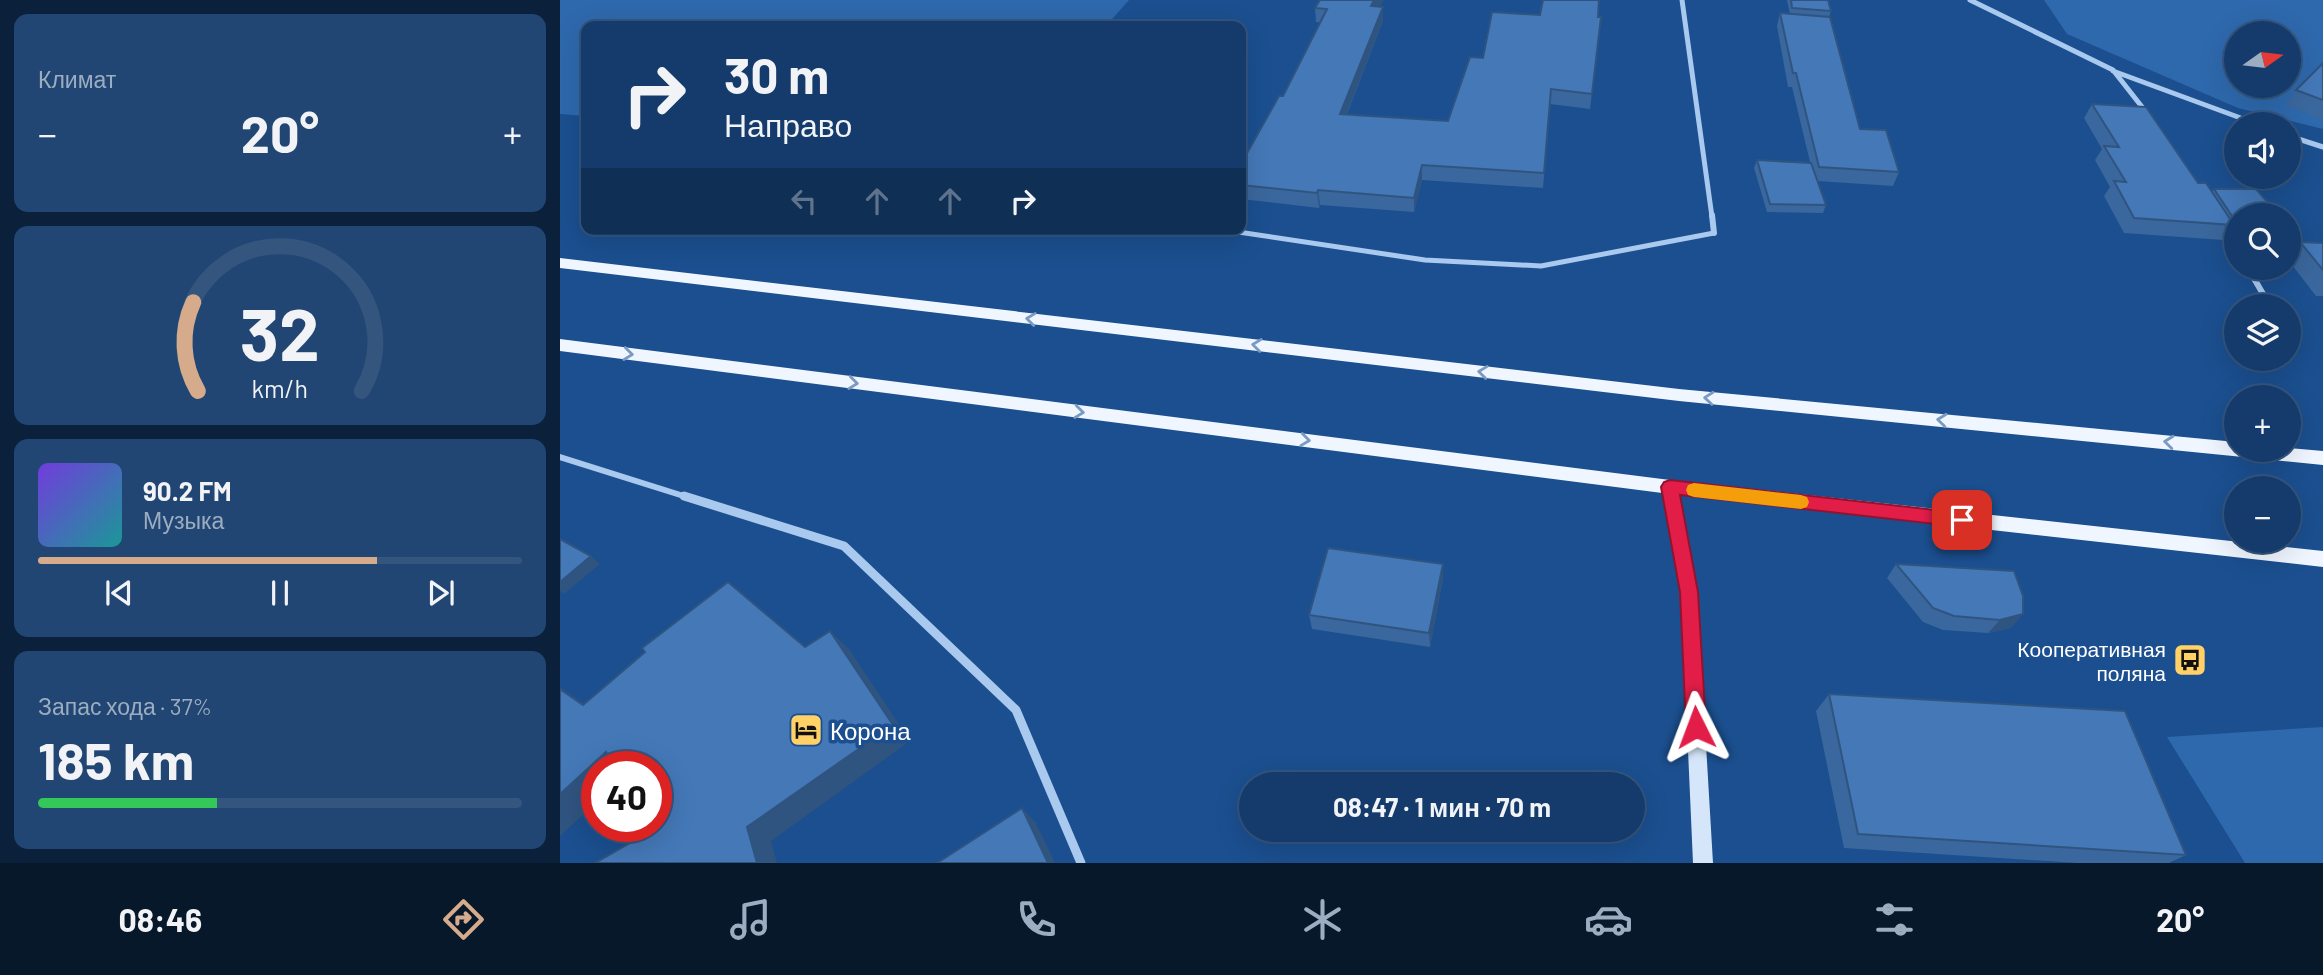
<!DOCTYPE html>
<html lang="ru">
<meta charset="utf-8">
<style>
:root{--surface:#143b6b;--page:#214673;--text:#f1f3f6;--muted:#9dadc1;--line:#33557e;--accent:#d6ab8b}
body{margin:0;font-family:Barlow,sans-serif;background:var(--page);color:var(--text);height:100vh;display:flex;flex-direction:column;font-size:26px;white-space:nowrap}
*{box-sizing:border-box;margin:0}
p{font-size:23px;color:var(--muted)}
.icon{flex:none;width:38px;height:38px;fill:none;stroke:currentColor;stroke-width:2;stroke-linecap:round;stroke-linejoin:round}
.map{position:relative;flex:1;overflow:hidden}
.side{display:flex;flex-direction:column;gap:14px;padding:14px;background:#0b203b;width:560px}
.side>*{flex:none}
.banner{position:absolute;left:21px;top:21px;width:665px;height:214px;border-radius:14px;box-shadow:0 7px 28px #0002,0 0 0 2px var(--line);background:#143b6b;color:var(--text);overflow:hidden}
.needle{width:46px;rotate:76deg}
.tools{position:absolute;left:1664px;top:21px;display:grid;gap:14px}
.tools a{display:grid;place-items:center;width:77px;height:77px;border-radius:50%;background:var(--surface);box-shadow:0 7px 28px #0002,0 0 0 2px var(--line);font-size:35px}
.speed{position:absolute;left:21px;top:751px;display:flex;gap:14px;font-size:35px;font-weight:700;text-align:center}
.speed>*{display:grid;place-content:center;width:91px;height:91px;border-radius:50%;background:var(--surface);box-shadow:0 7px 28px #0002,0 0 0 2px var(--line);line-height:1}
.speed .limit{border:10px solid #d22;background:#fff;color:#111}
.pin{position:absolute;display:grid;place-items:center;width:60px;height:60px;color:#fff;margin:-30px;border-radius:14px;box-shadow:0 4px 10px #0006}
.me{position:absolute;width:77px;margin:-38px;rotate:357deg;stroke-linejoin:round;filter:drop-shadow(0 0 5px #0008)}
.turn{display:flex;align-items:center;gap:24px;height:147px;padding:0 28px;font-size:32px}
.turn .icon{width:91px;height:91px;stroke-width:2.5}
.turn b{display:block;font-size:49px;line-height:60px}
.lanes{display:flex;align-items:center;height:66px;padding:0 28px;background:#0003;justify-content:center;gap:35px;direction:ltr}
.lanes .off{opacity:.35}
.big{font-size:52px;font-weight:700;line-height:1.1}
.side .widget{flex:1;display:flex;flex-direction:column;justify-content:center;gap:10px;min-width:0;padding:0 24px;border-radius:14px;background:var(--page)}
.side .dial{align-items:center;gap:0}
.dial svg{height:182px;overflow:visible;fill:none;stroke:var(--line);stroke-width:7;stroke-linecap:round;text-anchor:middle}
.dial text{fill:var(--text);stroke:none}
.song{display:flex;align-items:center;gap:21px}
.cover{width:84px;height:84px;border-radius:10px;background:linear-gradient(135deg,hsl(260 70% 55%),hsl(180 70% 35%))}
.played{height:7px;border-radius:4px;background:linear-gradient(90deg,var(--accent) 70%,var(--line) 70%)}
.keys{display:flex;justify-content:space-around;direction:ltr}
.heat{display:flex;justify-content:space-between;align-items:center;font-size:38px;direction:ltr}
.charge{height:10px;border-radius:5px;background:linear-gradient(90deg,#34c759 37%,var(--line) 0)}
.trip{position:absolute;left:679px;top:772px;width:406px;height:70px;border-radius:35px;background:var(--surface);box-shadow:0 7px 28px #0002,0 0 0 2px var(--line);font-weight:700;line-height:70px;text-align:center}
.tabs{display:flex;height:112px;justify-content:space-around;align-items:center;background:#08182b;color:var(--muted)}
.tabs .icon{width:49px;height:49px}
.tabs .selected{color:var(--accent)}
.tabs b{font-size:32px;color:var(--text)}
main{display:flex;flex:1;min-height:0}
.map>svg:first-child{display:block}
.green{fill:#2e69ad;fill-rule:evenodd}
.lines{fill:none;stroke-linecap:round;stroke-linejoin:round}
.lane{stroke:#a9c9ee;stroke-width:5}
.street-far2{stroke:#a9c9ee;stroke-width:5}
.street-far1{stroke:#a9c9ee;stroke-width:6}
.street{stroke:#a9c9ee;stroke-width:9}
.secondary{fill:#d6e6fa;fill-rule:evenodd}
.primary{fill:#f0f6ff;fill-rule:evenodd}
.wall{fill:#3a679d}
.shaded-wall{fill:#305480}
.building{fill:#4478b7;stroke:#305480;stroke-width:2}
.oneway{stroke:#7b9ac1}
.route{fill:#e11d48;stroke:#92132f;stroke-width:2}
.slow{fill:#f59e0b}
.labels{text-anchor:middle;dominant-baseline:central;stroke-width:7;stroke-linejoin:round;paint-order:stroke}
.poi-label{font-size:21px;fill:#fff;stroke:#1b4f8f;text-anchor:end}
.near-poi-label{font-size:24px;fill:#fff;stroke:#1b4f8f;text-anchor:start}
</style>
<main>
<section class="side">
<div class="widget"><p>Климат</p>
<div class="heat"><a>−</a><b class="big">20°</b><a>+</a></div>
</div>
<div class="widget dial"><svg viewBox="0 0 100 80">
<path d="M14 69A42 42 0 1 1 86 69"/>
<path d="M14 69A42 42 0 0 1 12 30" stroke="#d6ab8b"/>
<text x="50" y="56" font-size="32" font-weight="700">32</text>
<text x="50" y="72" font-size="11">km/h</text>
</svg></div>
<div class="widget">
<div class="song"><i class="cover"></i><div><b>90.2 FM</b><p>Музыка</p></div></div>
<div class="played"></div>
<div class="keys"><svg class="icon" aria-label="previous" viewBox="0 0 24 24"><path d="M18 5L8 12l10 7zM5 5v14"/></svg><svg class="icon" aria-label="pause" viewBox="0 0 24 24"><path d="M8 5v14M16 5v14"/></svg><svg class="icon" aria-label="next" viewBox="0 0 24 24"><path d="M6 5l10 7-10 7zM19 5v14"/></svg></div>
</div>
<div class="widget"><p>Запас хода · 37%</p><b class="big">185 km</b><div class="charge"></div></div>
</section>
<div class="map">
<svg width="1763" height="863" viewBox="0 0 1763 863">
<rect width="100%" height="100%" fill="#1b4f8f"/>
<path class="green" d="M0,0h569l-23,26h-520v90l-26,-2z
M1484,0h279v129l-85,-21 -171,-74zM1676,33h53v53h-53z
M1763,727v136h-78l-78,-126z"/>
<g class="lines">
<path class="lane" d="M658,229l207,31 116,6 173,-33"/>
<path class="street-far2" d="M1122,0l30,217
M1410,0l143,70 33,42
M1553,71l144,53
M1729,136l34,11"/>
<path class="street-far1" d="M1152,215l2,18
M1662,228l14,22
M1688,268l22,38
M0,457l130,41"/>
<path class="street" d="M124,496l160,50 172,164 65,153"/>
<path class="secondary" d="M1110,481l5,2 2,4 20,105 16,271h-20l-12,-271 -18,-105 2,-4z"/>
<path class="primary" d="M0,258l1119,131 557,53v8h53v-2l34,3v14l-644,-64 -1119,-133z
M0,339l1110,141 653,71v16l-653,-73 -1110,-143z"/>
</g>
<path class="wall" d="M1227,0h41l3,11 -2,6 31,112 39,43 -6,14 -76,-5 9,24 -3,8 -56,-1 -13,-44 3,-8 53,2 -18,-75h-4l-11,-61 3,-13 10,1z
M823,7v14l-36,93 101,7 35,-63 57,-43 61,2 -11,92 -40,-5 -7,84 -121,-8 -8,32 -94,-7 -1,3 -78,-9v-35l42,-68 38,-74h-5l-1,-14z
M1763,63v57l-38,-15 11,-15z
M1532,104l106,79 14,9 2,-3 22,26v25l-6,-9 -7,9 -99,-7 -20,-37 6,-9 -15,-27 7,-11 -18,-31z
M1729,227l8,10 -7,8h-1z
M1740,242l23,1v53h-7l-27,-35v-6z
M1336,564l127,50 -13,14 -22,5 -45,-3 -20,-8 -36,-44z
M883,578l-13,69 -118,-18 -3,-14z
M1269,694l357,161 -17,8h-91l-234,-15 -28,-137z"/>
<path class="shaded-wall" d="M814,0h10l-12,20 -1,-14z
M823,7v14l-42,107 -1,-14z
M862,165v15l-8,32v-14z
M758,190l2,15 -1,3 -2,-15z
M31,556l9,8 -36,30 -4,-3v-9z
M883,564v14l-13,69 -1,-14z
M1463,614l-13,14 -22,5 12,-13z
M270,631l19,18 61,92 -139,100 6,22h-20l-10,-36z
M0,687l50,35 -27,-17 -23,-16z
M46,752l24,14h-33v36l-37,34v-42z
M462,808l14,15 19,40h-7z"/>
<path class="building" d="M760,0h54l-3,6 12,1 -43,107 108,7 22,-64 13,1 9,-46 48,3 3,-15h56l-1,17h3l-9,77 -41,-5 -7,84 -122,-8 -8,33 -96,-8 -1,3 -76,-8v-21l38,-68h4l44,-87 -12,-1z
M1231,0h37l3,11 -39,-3z
M1220,13l50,4 30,112 26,1 13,42 -80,-5 -23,-94h-3z
M1763,63v37l-27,-10z
M1532,104l54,3 52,76h8l28,42 -100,-7 -20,-37 12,1 -22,-36 15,1z
M1197,160l54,3 15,42 -56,-1z
M1654,189h42l23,26h-43v7z
M1729,227l8,10 -8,-1z
M1740,242l23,1v27z
M0,539l31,17 -31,26z
M768,548l115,16 -14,69 -120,-18z
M1336,564l118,7 9,25v18l-23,6 -46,-4 -21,-8z
M168,582l77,65 25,-16 63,94 -146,102 10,36h-162l47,-27 -4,-10h18v-60h-44l-6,-14 -46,42v-105l23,16 62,-53 -3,-4z
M1269,694l296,17 61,144 -328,-21z
M462,808l26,55h-111z"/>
<defs><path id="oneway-chevron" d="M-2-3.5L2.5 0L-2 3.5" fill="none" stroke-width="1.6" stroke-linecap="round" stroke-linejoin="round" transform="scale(1.75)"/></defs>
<g class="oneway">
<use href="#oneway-chevron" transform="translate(471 319) rotate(-173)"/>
<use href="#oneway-chevron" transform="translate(697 345) rotate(-173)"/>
<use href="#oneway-chevron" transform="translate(68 354) rotate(7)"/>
<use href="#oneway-chevron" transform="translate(923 372) rotate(-173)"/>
<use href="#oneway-chevron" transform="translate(293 383) rotate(7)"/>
<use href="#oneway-chevron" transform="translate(1149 398) rotate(-175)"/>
<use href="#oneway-chevron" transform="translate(519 412) rotate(7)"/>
<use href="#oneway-chevron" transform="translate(1382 420) rotate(-174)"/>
<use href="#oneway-chevron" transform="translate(745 440) rotate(7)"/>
<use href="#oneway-chevron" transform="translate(1609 442) rotate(-174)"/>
</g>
<path class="route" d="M1110,480l292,33 6,2 3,5 -3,5 -6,2 -282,-32 18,97 8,135 -3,7 -7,3 -7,-3 -3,-7 -6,-135 -19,-105 3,-5z"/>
<path class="slow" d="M1134,483l107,12 6,2 2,5 -2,5 -6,2 -107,-12 -6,-2 -2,-5 2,-5z"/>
<defs>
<symbol id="bus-square" viewBox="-11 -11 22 22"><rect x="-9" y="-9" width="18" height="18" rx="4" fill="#ffd166" stroke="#1b4f8f"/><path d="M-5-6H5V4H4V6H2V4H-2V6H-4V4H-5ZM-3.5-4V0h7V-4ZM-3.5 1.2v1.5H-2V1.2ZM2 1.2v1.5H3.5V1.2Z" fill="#111"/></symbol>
<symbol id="hotel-square" viewBox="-11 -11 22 22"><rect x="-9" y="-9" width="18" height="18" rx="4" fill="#ffd166" stroke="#1b4f8f"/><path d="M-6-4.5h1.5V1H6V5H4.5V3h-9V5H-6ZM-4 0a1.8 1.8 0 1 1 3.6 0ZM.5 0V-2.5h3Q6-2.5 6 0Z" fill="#111"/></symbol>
</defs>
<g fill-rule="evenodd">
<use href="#bus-square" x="1611" y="641" width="38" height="38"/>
<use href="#hotel-square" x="227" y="711" width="38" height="38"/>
</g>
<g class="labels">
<g class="poi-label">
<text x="1606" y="648">Кооперативная<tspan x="1606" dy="24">поляна</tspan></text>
</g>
<g class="near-poi-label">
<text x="270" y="730">Корона</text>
</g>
</g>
</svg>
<div class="tools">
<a><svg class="needle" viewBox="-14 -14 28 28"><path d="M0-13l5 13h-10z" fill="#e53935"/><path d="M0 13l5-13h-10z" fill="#9dadc1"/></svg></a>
<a><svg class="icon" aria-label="sound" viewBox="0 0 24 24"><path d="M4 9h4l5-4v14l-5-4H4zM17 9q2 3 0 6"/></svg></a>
<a><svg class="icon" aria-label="search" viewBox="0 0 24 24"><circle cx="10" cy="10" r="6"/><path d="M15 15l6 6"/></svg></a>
<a><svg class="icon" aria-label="layers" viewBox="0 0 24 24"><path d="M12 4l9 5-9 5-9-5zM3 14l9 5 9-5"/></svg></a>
<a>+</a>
<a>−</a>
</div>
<div class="speed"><div class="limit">40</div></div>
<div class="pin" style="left:1402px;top:520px;background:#d93025"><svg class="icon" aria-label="arrive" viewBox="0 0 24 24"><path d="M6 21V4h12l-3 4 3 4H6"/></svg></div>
<svg class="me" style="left:1136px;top:727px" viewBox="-20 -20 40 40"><path d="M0-17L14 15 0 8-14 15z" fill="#e11d48" stroke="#fff" stroke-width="4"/></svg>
<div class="trip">08:47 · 1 мин · 70 m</div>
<div class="banner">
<div class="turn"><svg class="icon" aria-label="right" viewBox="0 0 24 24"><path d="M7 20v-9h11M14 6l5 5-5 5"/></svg><div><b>30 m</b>Направо</div></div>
<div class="lanes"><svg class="icon off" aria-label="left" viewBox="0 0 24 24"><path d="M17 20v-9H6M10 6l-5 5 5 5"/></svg><svg class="icon off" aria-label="ahead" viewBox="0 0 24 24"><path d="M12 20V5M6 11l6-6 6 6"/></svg><svg class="icon off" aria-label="ahead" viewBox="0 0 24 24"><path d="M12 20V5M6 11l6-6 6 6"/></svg><svg class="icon" aria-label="right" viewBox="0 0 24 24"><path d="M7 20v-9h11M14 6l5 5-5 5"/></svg></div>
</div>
</div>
</main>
<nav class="tabs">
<b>08:46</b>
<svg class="icon selected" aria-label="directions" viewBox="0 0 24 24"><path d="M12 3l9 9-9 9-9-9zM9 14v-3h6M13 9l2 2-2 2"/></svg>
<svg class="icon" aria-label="music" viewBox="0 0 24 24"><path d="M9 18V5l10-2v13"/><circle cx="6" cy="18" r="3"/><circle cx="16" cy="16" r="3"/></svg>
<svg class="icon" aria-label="phone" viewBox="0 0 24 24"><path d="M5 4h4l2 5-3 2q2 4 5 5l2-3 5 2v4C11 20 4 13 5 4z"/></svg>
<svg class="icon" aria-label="climate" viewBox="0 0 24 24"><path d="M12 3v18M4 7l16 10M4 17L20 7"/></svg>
<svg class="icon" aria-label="car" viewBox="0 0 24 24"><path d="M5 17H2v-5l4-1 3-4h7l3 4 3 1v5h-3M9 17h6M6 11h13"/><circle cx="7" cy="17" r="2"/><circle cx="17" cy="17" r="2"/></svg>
<svg class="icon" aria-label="filters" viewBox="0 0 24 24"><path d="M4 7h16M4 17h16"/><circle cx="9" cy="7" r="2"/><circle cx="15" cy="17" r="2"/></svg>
<b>20°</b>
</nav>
